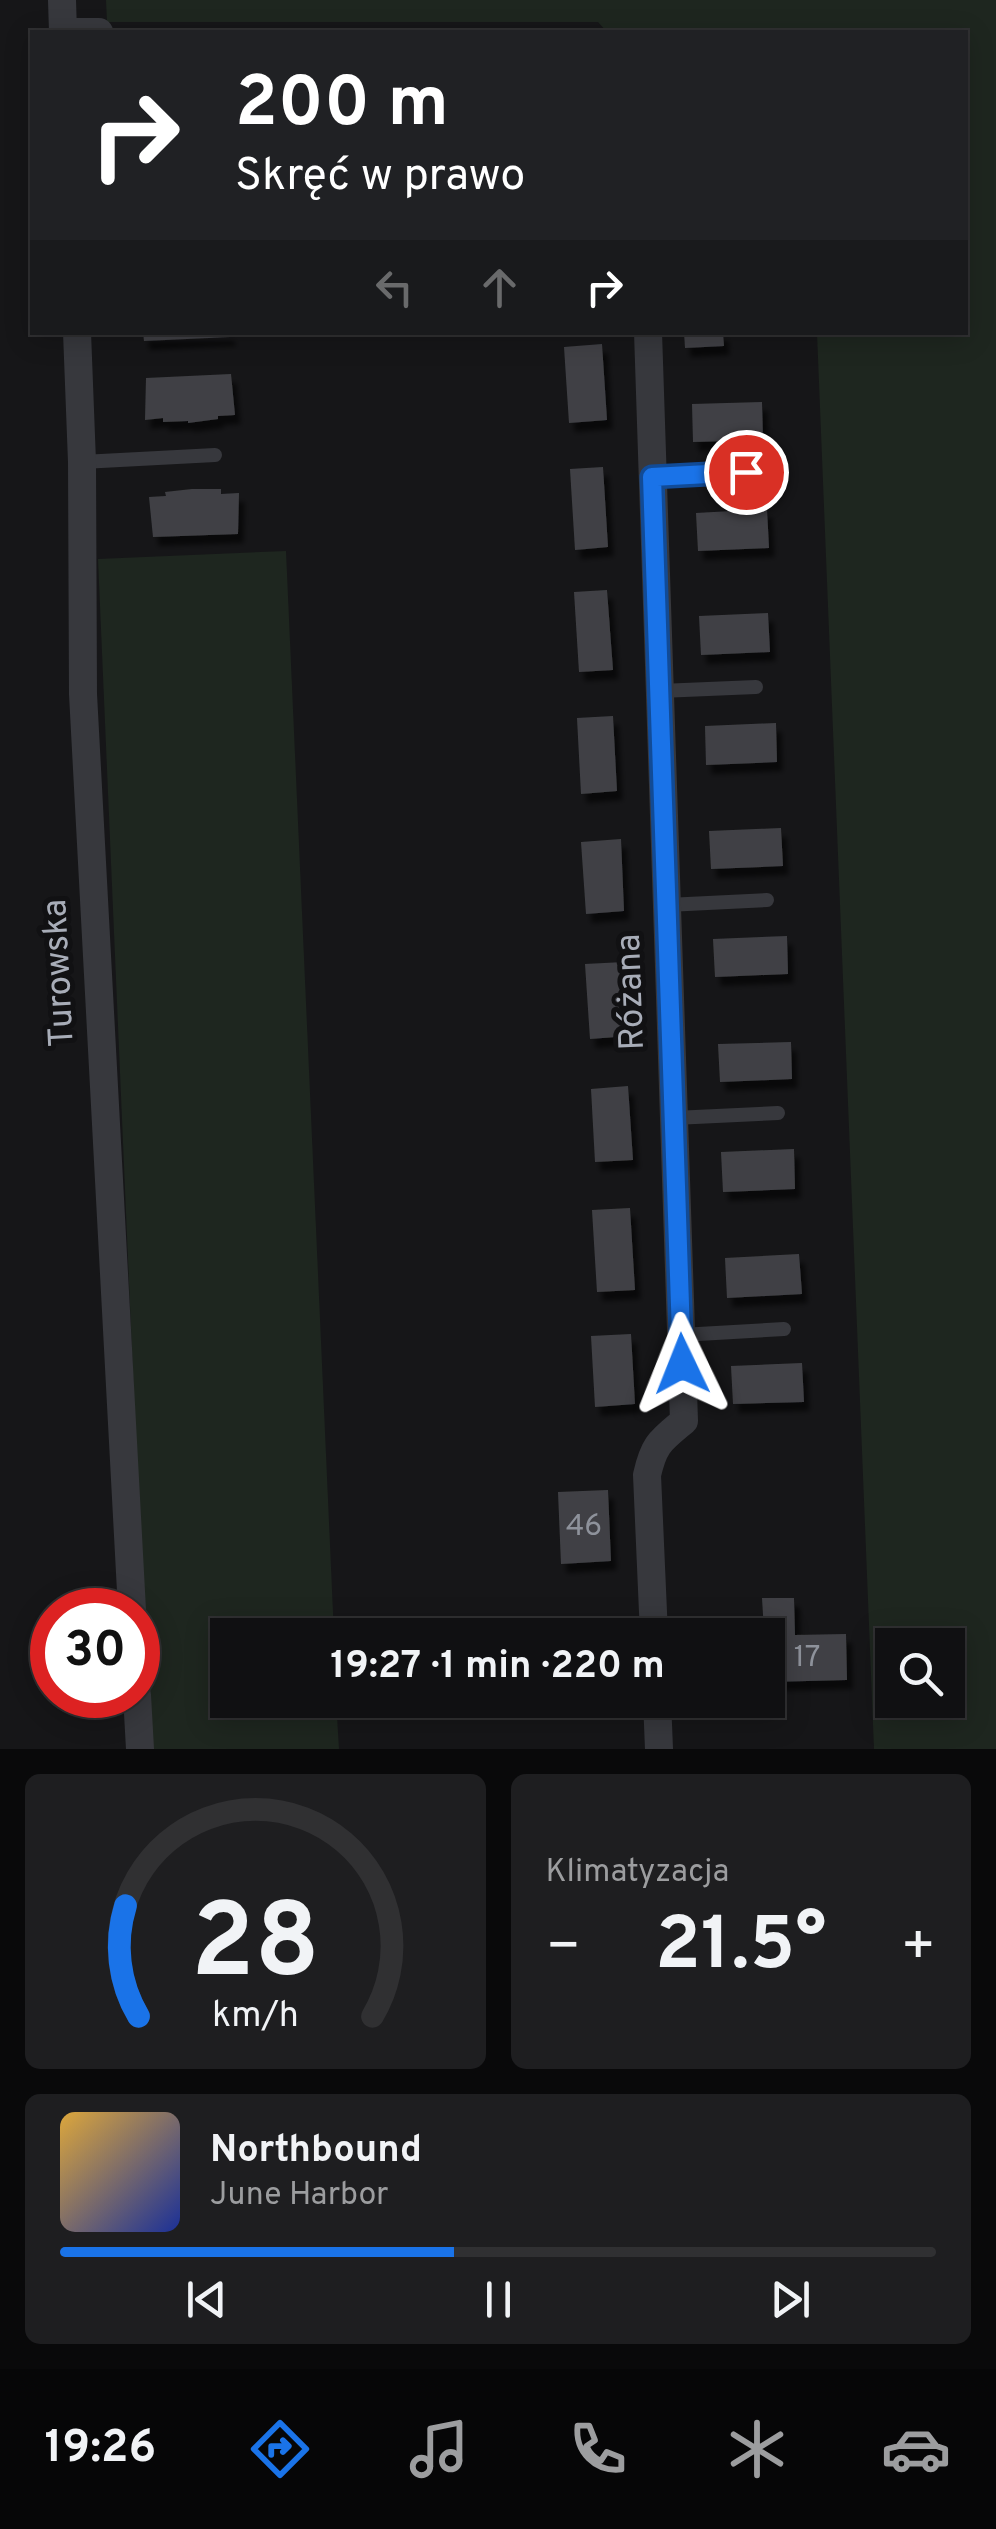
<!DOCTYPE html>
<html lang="pl">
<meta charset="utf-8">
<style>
:root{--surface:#101012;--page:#1e1e20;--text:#f1f3f6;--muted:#9c9d9f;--line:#303032;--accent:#1a73e8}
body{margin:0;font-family:Overpass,sans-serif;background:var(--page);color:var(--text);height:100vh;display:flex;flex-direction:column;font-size:38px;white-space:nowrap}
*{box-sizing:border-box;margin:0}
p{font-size:32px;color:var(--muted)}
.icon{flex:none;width:55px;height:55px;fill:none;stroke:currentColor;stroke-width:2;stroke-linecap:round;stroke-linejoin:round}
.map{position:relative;height:1749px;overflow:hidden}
.sheet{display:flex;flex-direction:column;gap:25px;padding:25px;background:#09090a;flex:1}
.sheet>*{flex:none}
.top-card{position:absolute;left:30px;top:30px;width:938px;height:305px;border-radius:0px;box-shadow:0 5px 25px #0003,0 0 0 2px var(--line);background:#202124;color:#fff;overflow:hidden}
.tools{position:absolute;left:875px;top:1628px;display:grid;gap:20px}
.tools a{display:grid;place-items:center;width:90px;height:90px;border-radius:0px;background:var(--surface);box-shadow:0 5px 25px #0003,0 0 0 2px var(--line);font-size:50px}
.speed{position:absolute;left:30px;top:1588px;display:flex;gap:20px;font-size:50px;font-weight:700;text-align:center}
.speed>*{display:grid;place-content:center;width:130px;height:130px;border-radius:50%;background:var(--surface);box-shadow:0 5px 25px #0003,0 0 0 2px var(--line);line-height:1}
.speed .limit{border:15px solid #d22;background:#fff;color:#111}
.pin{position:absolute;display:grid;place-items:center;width:85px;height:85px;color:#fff;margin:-42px;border:5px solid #fff;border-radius:50%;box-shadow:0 2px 10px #0007}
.me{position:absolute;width:110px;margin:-55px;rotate:358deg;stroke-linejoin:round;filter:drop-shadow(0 0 8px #0008)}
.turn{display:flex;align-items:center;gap:35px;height:210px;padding:0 40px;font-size:45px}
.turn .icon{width:130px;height:130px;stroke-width:2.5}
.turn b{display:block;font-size:70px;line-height:85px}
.lanes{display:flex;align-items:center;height:95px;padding:0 40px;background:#0003;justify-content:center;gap:50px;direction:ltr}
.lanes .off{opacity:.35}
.big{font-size:75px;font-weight:700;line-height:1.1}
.sheet .widget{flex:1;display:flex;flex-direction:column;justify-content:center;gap:15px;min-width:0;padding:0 35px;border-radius:15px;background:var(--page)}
.sheet .dial{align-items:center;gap:0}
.dial svg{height:260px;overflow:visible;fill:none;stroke:var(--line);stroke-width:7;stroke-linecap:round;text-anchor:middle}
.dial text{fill:var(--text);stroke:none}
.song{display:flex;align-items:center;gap:30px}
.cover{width:120px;height:120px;border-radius:15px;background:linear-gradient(135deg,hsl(40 70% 55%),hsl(230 70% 35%))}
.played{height:10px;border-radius:5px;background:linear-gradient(90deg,var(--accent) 45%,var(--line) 45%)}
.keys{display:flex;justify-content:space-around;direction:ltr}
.heat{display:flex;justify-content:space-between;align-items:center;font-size:55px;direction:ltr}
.sheet .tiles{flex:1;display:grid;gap:25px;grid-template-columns:1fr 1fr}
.widget:last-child{grid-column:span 2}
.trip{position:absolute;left:210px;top:1618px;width:575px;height:100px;border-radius:0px;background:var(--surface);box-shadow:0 5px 25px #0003,0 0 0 2px var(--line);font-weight:700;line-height:100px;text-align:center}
.menu{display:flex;height:160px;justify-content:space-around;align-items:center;background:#060607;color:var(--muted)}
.menu .icon{width:70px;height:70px}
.menu .active{color:var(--accent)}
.menu b{font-size:45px;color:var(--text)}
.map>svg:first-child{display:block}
.green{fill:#1e261f;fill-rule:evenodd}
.building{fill:#404145;filter:url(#shadow)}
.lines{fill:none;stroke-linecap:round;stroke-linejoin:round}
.service{stroke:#37383d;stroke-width:14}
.minor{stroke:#37383d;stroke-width:28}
.route-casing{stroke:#114b97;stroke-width:25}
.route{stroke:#1a73e8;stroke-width:18}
.labels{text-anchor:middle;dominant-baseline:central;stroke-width:10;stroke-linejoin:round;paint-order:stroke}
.number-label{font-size:30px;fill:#8e929b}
.street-label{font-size:35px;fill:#a8adb8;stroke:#111113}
</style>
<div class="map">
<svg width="996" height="1749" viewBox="0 0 996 1749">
<defs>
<filter id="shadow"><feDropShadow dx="5.5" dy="9" stdDeviation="2.5" flood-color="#0009"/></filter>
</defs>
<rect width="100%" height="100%" fill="#161618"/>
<path class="green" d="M106,0h890v1749h-122l-57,-1416 148,-1v-300h-358l-9,-10h-491zM892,1645h56v55h-56z
M286,551l48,1084h-106v65h108l3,49h-190l-51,-1190z"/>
<path class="building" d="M143,332h86l1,5 -86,4z
M684,332h39l1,14 -39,2z
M602,344l5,76 -38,3 -5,-76z
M231,374l4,41 -17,1v3l-30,4v-2l-25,1v-4l-18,2 1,-42z
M762,402l1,38 -70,2 -1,-38z
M603,467l5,80 -33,3 -5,-81z
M192,489h29v5l18,-1 -1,41 -85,3 -4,-40 17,-1 -1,-4z
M767,509l2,39 -71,3 -2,-38z
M607,590l6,80 -34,2 -5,-80z
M768,613l2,39 -69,3 -2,-39z
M613,716l4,75 -36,3 -4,-76z
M776,723l1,39 -71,3 -1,-39z
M781,828l2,38 -72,3 -2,-38z
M621,839l3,72 -38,3 -5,-72z
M787,936l1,38 -73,3 -2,-38z
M624,962l5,74 -39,3 -5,-75z
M791,1042l1,37 -72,3 -2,-38z
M628,1086l5,74 -38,2 -4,-73z
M794,1149l1,40 -72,3 -2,-40z
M630,1208l5,82 -38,2 -5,-82z
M799,1254l3,40 -75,4 -2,-40z
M631,1334l4,70 -40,3 -4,-71z
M802,1363l2,39 -71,2 -2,-38z
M608,1490l3,71 -50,3 -3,-72z
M762,1598h32l1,37 51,-1 1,46 -79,2v-47h-41v-3l37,-1z
M584,1700h39v5l-38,2z"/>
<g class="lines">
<path class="service" d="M82,462l133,-7
M653,477l93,-5
M660,691l96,-4
M667,905l100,-5
M674,1118l104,-5
M681,1335l103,-6"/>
<path class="minor" d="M62,0l1,32
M63,32h36
M77,332l5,130 1,232 49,916
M648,332l36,1089c-24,20 -30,23 -37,54l7,160
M137,1695l3,54
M657,1700l2,49"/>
</g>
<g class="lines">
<defs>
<path id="route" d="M682,1364l-30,-887 94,-5"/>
</defs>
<use href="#route" class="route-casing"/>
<use href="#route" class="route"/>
</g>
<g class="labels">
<g class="number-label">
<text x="584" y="1527">46</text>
<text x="807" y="1658">17</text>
</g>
<g class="street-label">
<text transform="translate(60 973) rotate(-93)">Turowska</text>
<text transform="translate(632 992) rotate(-92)">Różana</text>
</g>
</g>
</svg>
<div class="tools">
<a><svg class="icon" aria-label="search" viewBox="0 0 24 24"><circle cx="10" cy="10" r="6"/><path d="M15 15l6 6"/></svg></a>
</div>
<div class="speed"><div class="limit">30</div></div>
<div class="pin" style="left:746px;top:472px;background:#d93025"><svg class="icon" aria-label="arrive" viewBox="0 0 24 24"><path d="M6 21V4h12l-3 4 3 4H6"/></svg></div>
<svg class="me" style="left:682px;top:1364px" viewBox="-20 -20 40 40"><path d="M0-17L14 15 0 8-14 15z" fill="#1a73e8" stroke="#fff" stroke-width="4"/></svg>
<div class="trip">19:27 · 1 min · 220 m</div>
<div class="top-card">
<div class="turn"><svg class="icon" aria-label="right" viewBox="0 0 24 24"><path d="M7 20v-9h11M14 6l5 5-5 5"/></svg><div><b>200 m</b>Skręć w prawo</div></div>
<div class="lanes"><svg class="icon off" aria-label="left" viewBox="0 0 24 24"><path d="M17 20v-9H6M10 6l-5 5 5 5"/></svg><svg class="icon off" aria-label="ahead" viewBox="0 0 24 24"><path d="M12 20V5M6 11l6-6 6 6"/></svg><svg class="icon" aria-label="right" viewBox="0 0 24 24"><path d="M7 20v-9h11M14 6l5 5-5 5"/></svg></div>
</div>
</div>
<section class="sheet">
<div class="tiles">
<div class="widget dial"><svg viewBox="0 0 100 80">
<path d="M14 69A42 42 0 1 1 86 69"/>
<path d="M14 69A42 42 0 0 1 10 35" stroke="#1a73e8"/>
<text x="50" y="56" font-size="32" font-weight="700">28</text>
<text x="50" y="72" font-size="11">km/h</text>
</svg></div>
<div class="widget"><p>Klimatyzacja</p>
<div class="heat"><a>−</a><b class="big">21.5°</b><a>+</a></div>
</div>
<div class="widget">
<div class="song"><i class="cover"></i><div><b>Northbound</b><p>June Harbor</p></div></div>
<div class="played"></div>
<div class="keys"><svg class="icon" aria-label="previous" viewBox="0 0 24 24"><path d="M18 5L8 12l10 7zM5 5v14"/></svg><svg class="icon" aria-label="pause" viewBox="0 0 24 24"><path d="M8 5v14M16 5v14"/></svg><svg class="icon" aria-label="next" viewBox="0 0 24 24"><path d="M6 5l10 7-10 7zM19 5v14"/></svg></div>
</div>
</div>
</section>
<nav class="menu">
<b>19:26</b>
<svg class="icon active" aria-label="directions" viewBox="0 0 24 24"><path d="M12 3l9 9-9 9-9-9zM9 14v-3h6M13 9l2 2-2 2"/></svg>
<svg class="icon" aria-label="music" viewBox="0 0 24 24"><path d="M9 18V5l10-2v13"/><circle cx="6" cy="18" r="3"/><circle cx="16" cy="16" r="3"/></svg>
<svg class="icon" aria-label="phone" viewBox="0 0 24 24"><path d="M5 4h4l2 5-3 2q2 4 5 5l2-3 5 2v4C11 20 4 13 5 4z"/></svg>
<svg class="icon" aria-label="climate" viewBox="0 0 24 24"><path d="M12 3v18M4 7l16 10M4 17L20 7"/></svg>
<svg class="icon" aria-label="car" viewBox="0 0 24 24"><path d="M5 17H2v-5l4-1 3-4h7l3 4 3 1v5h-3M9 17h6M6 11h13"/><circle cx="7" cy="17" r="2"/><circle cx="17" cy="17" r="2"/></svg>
</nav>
